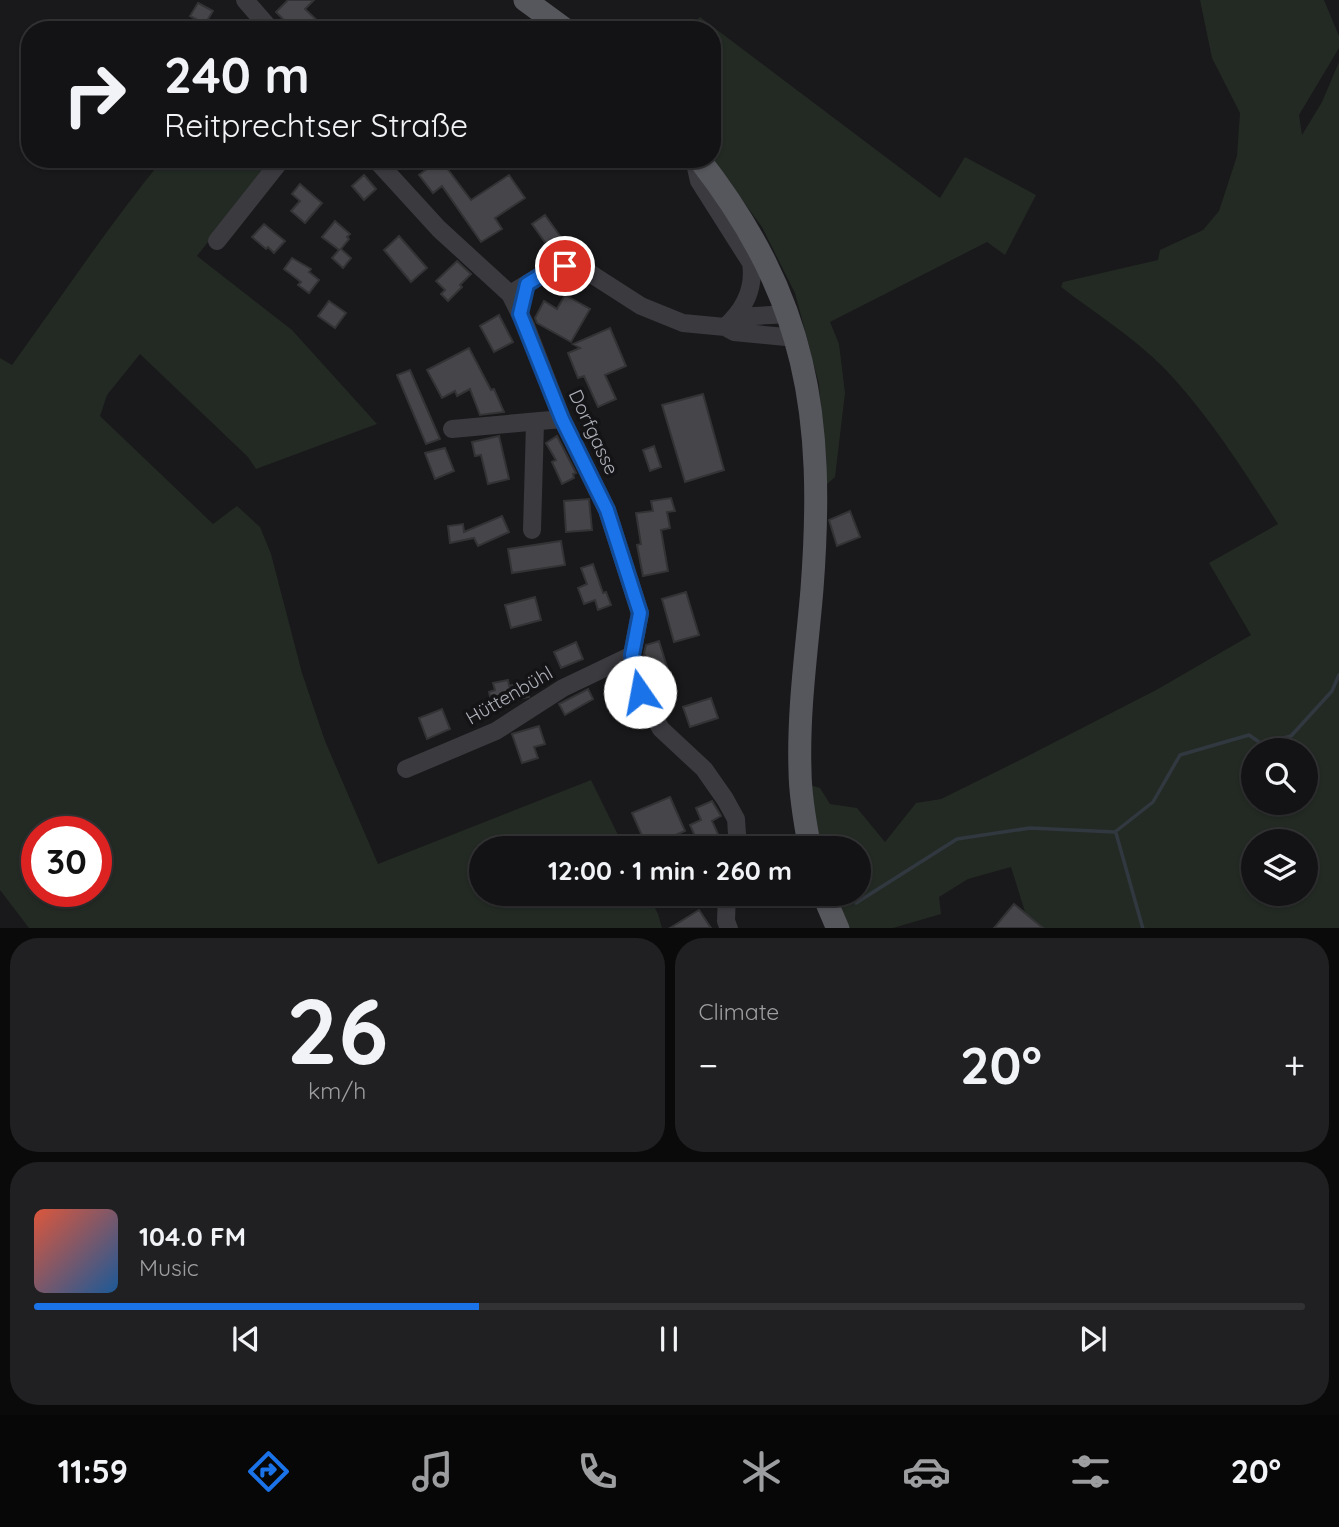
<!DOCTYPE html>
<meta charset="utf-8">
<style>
:root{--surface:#131214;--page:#202022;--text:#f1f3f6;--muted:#9d9ea0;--line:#323234;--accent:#1a73e8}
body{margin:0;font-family:Quicksand,sans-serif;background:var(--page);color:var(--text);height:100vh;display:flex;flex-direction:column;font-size:26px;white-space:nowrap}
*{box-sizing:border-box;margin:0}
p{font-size:23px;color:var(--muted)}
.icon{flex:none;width:38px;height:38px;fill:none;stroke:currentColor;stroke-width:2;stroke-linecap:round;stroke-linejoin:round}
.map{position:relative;height:928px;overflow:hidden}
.drawer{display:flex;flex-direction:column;gap:10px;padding:10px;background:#0a0a0b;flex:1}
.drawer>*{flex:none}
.banner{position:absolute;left:21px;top:21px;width:700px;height:147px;border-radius:28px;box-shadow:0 2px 5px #0004,0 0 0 2px var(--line);background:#131214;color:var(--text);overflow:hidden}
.controls{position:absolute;left:1241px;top:738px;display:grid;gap:14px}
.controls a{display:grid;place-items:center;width:77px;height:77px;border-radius:50%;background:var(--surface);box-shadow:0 2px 5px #0004,0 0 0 2px var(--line);font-size:35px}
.speed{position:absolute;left:21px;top:816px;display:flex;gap:14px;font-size:35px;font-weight:700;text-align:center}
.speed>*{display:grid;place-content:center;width:91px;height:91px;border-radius:50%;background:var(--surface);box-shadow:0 2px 5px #0004,0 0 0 2px var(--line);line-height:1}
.speed .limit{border:10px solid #d22;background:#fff;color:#111}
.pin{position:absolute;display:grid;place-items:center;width:60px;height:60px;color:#fff;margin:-30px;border:4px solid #fff;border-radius:50%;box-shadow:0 2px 7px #0007}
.me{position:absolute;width:77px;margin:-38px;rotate:348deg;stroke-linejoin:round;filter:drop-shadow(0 0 5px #0008)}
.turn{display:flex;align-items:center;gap:24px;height:147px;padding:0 28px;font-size:32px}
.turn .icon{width:91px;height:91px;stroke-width:2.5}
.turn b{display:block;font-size:49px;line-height:60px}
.big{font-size:52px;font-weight:800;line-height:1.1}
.drawer .widget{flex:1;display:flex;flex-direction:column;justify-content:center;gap:10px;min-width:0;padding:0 24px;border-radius:28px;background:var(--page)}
.drawer .dial{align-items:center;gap:0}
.dial b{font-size:91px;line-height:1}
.song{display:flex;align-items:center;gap:21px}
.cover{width:84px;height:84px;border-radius:10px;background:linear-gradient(135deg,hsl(10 70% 55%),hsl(210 70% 35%))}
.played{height:7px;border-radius:4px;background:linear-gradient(90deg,var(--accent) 35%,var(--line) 35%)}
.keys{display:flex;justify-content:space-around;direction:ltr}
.heat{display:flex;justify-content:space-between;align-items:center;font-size:38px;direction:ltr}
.drawer .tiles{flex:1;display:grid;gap:10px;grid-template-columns:1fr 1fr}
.widget:last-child{grid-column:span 2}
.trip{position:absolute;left:469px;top:836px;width:402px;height:70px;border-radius:35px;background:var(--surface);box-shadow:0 2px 5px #0004,0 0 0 2px var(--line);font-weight:800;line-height:70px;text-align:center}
.dock{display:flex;height:112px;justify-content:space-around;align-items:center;background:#080708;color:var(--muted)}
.dock .icon{width:49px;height:49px}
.dock .active{color:var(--accent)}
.dock b{font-size:32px;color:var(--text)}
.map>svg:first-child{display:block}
.green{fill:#232a24;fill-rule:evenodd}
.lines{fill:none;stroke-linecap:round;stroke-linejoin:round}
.stream{stroke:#32383f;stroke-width:3.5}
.building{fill:#46464a;stroke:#333336;stroke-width:2}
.minor{stroke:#3a3a3f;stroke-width:18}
.major{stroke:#56575d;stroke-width:23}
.route-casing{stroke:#114b97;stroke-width:18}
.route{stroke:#1a73e8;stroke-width:12}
.labels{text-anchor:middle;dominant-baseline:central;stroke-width:7;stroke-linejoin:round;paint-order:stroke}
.street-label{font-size:19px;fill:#acafb8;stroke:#141315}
</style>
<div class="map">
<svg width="1339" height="929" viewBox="0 0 1339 929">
<rect width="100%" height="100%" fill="#19181a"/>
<path class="green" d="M1200,0h124l15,36v12l-40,67 3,20 20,-33 17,-40v866h-309l-19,-61 -43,12 -29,18 2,17 -48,14h-47l-17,-34h30v-45h-43l-6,-64 10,3 10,16 27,4 28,34 31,-39 25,-4 73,-36 144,-74 93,-54 -42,-72 69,-39c-33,-52 -72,-113 -115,-157 -30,-30 -68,-54 -102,-80l2,-5 95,-22 2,-10 43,-20 16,-19 18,-55 3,-43 -28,-55zM1253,751h53v52h-53zM1253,842h53v52h-53z
M700,17l240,181 25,-41 71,38 -31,60 -18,-13 -157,80 9,22 6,49 -10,84 -9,8 -7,-101 -24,-91 -33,-66 -50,-68v-129h-26z
M163,159h110l-76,97 95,74 85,94 -121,45 -8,-12 -108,-103 -33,41 -7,21 113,108 24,-18 23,21 11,27 31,119 23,68 53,123 213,-84 34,69h-144v45h167l10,20 4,14h-633l-29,-38v-532l12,7c50,-69 97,-140 151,-206zM37,831h59v60h-59z"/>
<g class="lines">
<path class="stream" d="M1116,833l27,96
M856,903l101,-64 73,-11 85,4 38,-30 27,-47 69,-20 13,9 29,-8 41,-45 7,-16"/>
</g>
<path class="building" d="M288,0h26l-9,9 22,21h-33l-18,-18z
M198,3l15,8 -8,13 -15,-8z
M440,159l31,41 38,-25 16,23 -30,20 7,11 -21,13 -39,-56 -9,7 -14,-18z
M364,175l12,14 -12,11 -12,-14z
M300,184l22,19 -17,20 -14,-12 9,-10 -8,-7z
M545,215l15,21 -13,9 -15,-21z
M335,221l15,13 -3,3 2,2 -8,10 10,9 -8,10 -11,-10 7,-8 -17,-13z
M264,224l21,17 -11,12 -6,-6 -2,2 -14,-12z
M399,236l28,32 -16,14 -27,-32z
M292,258l19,11 -2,3 10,8 -10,13 -11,-8 3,-3 -17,-13z
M457,261l14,13 -11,11 2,2 -14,14 -7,-7 4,-4 -9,-9z
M565,295l25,14 -19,33 -34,-19 -2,-5 9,-17 13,8z
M329,301l17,12 -11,15 -17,-12z
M499,315l14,27 -19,10 -14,-26z
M610,328l16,38 -21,9 11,24 -18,8 -14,-31 -6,2 -10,-25 12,-5 -7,-4z
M469,348l22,42 3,-1 10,23 -24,3 -10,-26 -13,7 -2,-5 -13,7 -15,-28z
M410,370l30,69 -14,5 -29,-69z
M703,394l21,76 -39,12 -23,-77z
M499,436l10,43 -21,5 -7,-29 -6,1 -3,-14z
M557,436l19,37 -3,1 1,4 -12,6 -10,-22 4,-2 -10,-17z
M654,446l7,21 -11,4 -7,-21z
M445,448l9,23 -19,8 -10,-26z
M671,498l4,13 -8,1 3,16 -9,2 7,41 -25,5 -6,-31 4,-1 -5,-31 17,-2 -2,-10z
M589,499l3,31 -26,2 -2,-31z
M850,511l10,26 -23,9 -8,-26z
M502,516l7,16 -31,14 -4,-8 -24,5 -2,-17 15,-2 1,8z
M561,541l4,24 -53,8 -4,-24z
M593,564l10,29 3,-1 5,13 -13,5 -3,-10 -11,4 -6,-16 9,-4 -6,-16z
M686,592l13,43 -25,7 -12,-43z
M535,597l6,23 -30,8 -6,-23z
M659,641l8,26 -17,5 -6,-19 2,-8z
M576,642l7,17 -22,9 -7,-16z
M508,680l1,6 16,-4 4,15 -37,8 -3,-13 6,-2 -2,-7z
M588,689l5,10 -28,16 -6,-11z
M711,698l7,20 -28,9 -7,-20z
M442,709l8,20 -23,10 -8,-21z
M539,726l6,18 -11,3 4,11 -16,5 -10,-29z
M670,797l15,34 -38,16 -15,-34z
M712,801l9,15 -9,5 10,22 -13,6h-8l-11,-24 11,-5 -5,-12z
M1014,904l29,24h-49z
M699,910l12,18h-41z"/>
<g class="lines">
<path class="minor" d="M245,0l26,30
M375,159l64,70 71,65 16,32 36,93 45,91 33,103 -8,42 8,38 21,36 43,40 21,30 11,20 2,30
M694,159l5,22 52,82c4,25 -7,47 -26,64
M217,241l65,-82
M510,294l35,-21 20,-7 20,4 56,36 42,17 42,4
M736,317l53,-3
M725,327l9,5 62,6
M452,429l110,-10
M532,530l3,-107
M406,769l90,-38 67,-43 69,-33
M727,894l-1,27 3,8"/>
<path class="major" d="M525,0l41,30
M699,159c109,140 126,257 113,430 -5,60 -14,120 -12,181 0,26 5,53 10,79
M823,894l15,35"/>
</g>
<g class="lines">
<defs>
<path id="route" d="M565,266l-20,7 -18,11 -7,30 42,105 45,91 33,103 -8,42 8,37"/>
</defs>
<use href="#route" class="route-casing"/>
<use href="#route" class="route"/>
</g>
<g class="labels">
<g class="street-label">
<text transform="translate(594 432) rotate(65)">Dorfgasse</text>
<text transform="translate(509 695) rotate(-30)">Hüttenbühl</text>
</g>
</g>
</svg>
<div class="controls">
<a><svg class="icon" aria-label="search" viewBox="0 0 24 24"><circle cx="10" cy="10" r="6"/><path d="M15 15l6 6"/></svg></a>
<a><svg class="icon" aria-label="layers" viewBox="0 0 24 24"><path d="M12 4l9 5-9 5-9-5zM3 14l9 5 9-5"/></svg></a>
</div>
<div class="speed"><div class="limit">30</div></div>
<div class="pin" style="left:565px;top:266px;background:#d93025"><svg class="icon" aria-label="arrive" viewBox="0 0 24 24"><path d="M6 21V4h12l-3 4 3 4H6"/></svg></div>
<svg class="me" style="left:640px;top:692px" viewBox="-20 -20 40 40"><circle r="19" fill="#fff"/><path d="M0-13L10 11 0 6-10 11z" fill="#1a73e8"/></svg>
<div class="trip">12:00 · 1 min · 260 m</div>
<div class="banner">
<div class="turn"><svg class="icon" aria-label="right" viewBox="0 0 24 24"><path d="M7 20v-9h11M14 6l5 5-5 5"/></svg><div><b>240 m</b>Reitprechtser Straße</div></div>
</div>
</div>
<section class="drawer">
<div class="tiles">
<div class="widget dial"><b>26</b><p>km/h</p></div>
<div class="widget"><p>Climate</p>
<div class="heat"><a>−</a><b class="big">20°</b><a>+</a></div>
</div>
<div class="widget">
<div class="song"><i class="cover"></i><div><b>104.0 FM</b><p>Music</p></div></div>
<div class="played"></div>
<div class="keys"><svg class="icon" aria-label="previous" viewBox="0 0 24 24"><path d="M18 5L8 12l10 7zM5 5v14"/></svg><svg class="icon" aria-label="pause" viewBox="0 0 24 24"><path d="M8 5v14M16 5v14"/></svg><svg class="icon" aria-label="next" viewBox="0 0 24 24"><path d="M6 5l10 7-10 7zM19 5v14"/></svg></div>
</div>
</div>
</section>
<nav class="dock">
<b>11:59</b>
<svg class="icon active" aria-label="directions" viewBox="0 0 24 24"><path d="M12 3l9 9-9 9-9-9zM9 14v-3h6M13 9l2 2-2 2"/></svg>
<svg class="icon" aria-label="music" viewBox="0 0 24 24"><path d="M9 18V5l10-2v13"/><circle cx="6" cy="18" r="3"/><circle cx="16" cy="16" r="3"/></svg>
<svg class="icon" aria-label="phone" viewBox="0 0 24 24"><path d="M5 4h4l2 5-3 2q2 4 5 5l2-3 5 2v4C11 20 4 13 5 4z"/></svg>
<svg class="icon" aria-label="climate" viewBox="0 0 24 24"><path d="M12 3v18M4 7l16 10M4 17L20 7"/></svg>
<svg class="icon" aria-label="car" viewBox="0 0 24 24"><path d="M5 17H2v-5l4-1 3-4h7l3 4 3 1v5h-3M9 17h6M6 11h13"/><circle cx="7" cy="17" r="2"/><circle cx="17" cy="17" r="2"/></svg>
<svg class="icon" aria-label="filters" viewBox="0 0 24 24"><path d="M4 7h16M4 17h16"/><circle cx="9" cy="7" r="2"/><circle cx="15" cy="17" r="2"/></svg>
<b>20°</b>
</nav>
